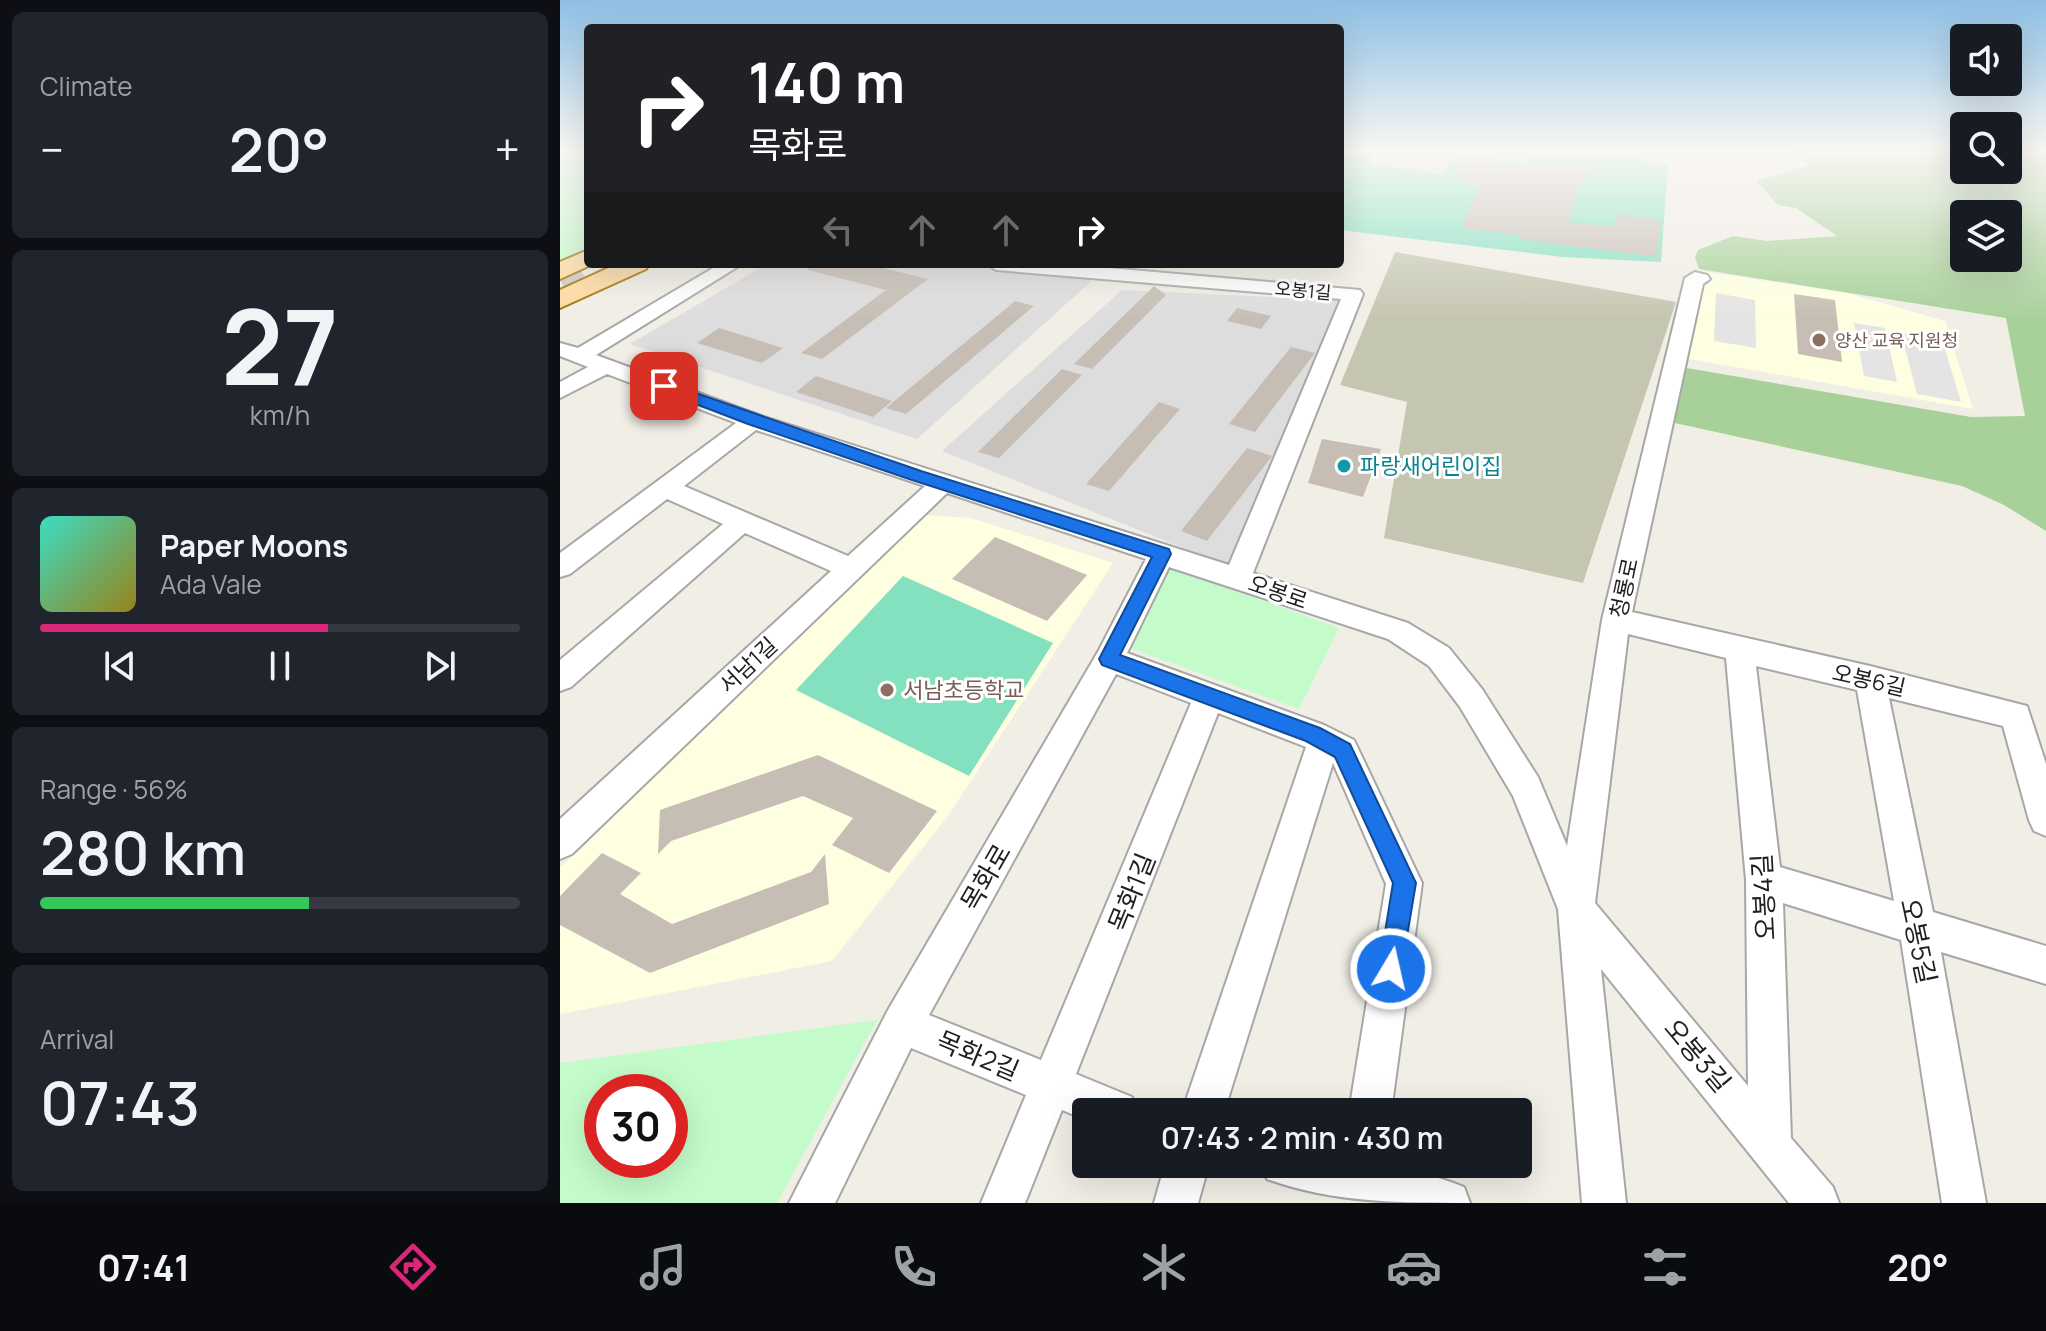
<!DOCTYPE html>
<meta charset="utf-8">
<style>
:root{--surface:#171b24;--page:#20242c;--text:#f1f3f6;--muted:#9ea1a6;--line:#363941;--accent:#db2777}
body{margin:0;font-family:Manrope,"Noto Sans KR",sans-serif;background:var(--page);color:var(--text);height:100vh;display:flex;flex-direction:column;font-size:30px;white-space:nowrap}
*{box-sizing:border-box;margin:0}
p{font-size:26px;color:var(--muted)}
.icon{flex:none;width:44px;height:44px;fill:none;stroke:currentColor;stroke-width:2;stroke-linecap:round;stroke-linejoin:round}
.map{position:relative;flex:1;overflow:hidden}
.details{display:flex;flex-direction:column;gap:12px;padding:12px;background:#0d0f14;width:560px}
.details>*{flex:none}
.hud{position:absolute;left:24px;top:24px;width:760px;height:244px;border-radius:8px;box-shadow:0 8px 32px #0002;background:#202124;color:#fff;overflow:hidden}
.tools{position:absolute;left:1390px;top:24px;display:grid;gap:16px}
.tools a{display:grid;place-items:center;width:72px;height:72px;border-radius:8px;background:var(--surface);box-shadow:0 8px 32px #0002;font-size:40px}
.speed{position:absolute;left:24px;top:1074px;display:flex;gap:16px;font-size:40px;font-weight:700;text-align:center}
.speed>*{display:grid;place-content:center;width:104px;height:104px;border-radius:50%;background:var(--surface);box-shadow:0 8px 32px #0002;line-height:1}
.speed .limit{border:12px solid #d22;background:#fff;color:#111}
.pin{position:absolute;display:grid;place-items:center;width:68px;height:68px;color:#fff;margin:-34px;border-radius:16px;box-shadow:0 4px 12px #0006}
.me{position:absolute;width:88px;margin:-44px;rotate:9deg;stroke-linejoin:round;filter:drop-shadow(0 0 6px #0008)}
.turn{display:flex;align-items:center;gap:28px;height:168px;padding:0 32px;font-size:36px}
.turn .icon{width:104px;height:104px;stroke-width:2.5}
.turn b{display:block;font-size:56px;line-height:68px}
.lanes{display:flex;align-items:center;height:76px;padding:0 32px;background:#0003;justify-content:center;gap:40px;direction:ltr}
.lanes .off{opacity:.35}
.big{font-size:60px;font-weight:600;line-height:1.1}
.details .tile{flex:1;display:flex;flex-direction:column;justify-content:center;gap:12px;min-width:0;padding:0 28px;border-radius:12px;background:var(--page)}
.details .dial{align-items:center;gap:0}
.dial b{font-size:104px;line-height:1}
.song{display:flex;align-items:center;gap:24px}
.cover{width:96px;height:96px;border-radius:12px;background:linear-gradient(135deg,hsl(170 70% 55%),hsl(50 70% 35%))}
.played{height:8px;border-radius:4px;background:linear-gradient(90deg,var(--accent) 60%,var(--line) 60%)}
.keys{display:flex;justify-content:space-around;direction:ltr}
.heat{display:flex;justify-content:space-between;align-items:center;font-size:44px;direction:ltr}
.charge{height:12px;border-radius:6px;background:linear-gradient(90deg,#34c759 56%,var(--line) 0)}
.trip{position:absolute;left:512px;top:1098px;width:460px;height:80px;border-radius:8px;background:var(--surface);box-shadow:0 8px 32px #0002;font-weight:600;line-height:80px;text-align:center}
.tab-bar{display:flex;height:128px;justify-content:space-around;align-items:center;background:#090b0e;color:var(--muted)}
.tab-bar .icon{width:56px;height:56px}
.tab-bar .active{color:var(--accent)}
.tab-bar b{font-size:36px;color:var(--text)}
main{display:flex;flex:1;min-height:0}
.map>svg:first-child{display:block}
.residential{fill:#dedddd}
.education{fill:#feffe1}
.construction{fill:#c5c6b1}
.forest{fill:#a8d19a;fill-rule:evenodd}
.park{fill:#c3fbca;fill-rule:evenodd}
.pitch{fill:#83e1c0}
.parking{fill:#e4e4e4}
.building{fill:#c6beb5}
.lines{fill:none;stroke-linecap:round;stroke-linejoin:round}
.major-tunnel{stroke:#c7c5be;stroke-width:23;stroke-dasharray:23 11;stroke-linecap:butt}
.minor-casing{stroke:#a7a7a7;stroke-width:4}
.major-casing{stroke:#9c6f00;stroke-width:4}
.minor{fill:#fff;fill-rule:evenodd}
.major{fill:#fdd89f;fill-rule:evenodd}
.route{fill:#1a73e8;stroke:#114b97;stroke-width:2}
.education-dot{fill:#8d6e63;stroke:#fff;stroke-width:3}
.culture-dot{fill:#0f9aa8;stroke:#fff;stroke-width:3}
.labels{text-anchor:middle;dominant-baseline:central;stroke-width:6;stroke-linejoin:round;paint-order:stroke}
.far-street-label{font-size:18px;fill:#202020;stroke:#fff}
.far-education-label{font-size:18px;fill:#785e54;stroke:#fff;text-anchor:start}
.culture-label{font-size:22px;fill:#0d838f;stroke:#fff;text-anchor:start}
.street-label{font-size:22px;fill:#202020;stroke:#fff}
.education-label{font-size:22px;fill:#785e54;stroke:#fff;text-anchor:start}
.near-street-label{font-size:26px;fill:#202020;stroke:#fff}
</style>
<main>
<section class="details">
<div class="tile"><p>Climate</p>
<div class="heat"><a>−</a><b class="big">20°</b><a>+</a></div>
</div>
<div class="tile dial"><b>27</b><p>km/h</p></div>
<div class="tile">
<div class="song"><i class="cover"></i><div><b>Paper Moons</b><p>Ada Vale</p></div></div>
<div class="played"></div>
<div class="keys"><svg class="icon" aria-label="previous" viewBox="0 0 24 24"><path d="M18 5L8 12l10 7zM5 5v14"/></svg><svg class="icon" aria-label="pause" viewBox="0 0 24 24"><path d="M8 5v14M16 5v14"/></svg><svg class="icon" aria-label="next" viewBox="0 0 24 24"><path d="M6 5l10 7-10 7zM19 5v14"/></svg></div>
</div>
<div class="tile"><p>Range · 56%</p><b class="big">280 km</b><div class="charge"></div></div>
<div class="tile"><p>Arrival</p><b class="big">07:43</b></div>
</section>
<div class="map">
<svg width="1486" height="1203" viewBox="0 0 1486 1203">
<rect width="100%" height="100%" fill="#f1eee6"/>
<path class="residential" d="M207,264h179l151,12 -180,163 -287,-95z
M562,290l218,10 -107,268 -291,-117z"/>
<path class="education" d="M1141,271l146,22 98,28 28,88 -289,-51z
M364,515l47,3 142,45 -165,253 -116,145 -272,53v-146z"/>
<path class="construction" d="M835,252l281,50 -93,281 -199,-45 23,-136 -67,-17z"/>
<path class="forest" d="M1228,150h176v20h44v-20h38v381l-42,-26 -42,-19 -292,-64 17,-54 284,49 54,-1 -19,-98 -307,-49 -4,-12 3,-7 35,-14 34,5 70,-5 -41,-28 -18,-3 -21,-24 53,-16zM1404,214h44v44h-44z"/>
<path class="park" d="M0,150h28v98l-28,15z
M609,567l170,61 -40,81 -169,-61z
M317,1020l-100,183h-217v-140zM42,1092h68v68h-68z"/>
<path class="pitch" d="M780,150h260l68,15 -7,97 -98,-5 -223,-27z
M343,576l150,67 -84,133 -173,-86z"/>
<path class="parking" d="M817,150h146l-1,4 7,1 -3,7 -72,-10 -12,22 -74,-11z
M1156,293l39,7 1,48 -42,-7z
M1294,323l31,5 12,54 -33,-6z
M1341,333l41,6 19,63 -44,-8z"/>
<path class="building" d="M898,158l93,12 2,-4 38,4 -12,12 -10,40 46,5 3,-13 44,7 -6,36 -137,-18 1,-4 -58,-7 18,-45 -17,-1 -1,-5 -7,-1 5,-10z
M249,264h58l61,15 -106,80 -21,-6 85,-63 -78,-20z
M594,286l12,9 -74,74 -18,-5z
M1234,294l41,6 7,62 -44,-8z
M455,301l19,5 -128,108 -20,-6z
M677,308l34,8 -10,13 -34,-8z
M159,328l64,20 -21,15 -65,-20z
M731,347l24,6 -60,79 -26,-8z
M502,369l20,6 -83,83 -21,-6z
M256,376l76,25 -19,16 -77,-25z
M599,402l21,7 -71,82 -23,-7z
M762,439l59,10 -18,48 -55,-14z
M687,448l25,8 -65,85 -26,-10z
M435,537l92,38 -40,46 -95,-42z
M258,755l119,56 -48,62 -57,-28 21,-27 -50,-22 -132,45 -13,13 2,-44z
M42,853l39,20 -21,21 52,30 139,-52 14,-18 4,50 -179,69 -90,-48v-29z"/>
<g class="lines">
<path class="major-tunnel" d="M0,280l30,-16"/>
<defs>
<path id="minor" d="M160,264h22l-146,91 165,61 468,149 112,-266 -345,-29 -9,-6h76l297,26 3,4 -110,279 155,50 41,25 33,41 56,88 29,69 35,-226 83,-342 10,-6 12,3 3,4 -7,5 -71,328 238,54 157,40 19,58v72l-12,-5 -5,-11 -26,-94 -114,-28 44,214 113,34v38l-105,-32 45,251h-44l-41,-263 -118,-37 8,235 42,49 6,16h-50l-188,-234 25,234h-44l-24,-294 -45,-113 -53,-89 -31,-41 -41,-27 -219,-72 -42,86 197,72 30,15 68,143 -31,229h-42l37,-228 -53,-121 -109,349h-42l124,-365 -88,-34 -142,361 56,23 6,15h-52v8l-24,-10 -37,93h-44l45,-108 -115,-47 -76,155h-46l99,-193 211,-360 47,-91 -199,-66 -375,361 -12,5v-40l271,-248 -86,-38 -174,154 -11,4v-31l163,-136 -56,-25 -97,75 -10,3v-24l176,-130 -129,-49 -47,24v-16l28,-15 -28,-11v-13l18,5zM196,430l169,56 -77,70 -164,-70zM1068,634l98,24 20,222 2,206 -153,-183zM1196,666l101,24 37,211 -114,-34zM556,674l75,29 -150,357 -112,-45z
M605,1164h44l-11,39h-44z
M700,1164c70,0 138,-4 204,23l6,16c-69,0 -138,0 -203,-24z"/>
<path id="major" d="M28,250v14h5l-33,15v-17z
M57,264h32l-3,5 -86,39v-18z"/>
</defs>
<use href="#minor" class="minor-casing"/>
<use href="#major" class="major-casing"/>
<use href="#minor" class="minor"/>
<use href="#major" class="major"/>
</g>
<linearGradient id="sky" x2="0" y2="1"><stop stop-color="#8dbfe4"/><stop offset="0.47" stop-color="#f9f7f4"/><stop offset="1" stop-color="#f9f7f4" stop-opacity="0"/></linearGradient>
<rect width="1486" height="319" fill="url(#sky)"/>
<path class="route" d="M104,382l257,89 248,78 2,5 -51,101 200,73 30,16 66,139 -16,95 -9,3 -8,-3 -4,-9 14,-86 -58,-126 -29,-16 -204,-76 -3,-6 53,-102 -243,-78 -161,-55 -89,-34v-7z"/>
<g class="education-dot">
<circle cx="1259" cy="340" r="8"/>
<circle cx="327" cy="690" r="8"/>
</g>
<circle class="culture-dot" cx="784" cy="466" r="8"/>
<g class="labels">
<g class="far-street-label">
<text transform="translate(743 290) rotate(5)">오봉1길</text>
</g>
<g class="far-education-label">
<text x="1275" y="340">양산 교육 지원청</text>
</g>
<g class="culture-label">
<text x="800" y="466">파랑새어린이집</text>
</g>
<g class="street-label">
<text transform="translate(1064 588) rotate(-78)">청룡로</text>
<text transform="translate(718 592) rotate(19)">오봉로</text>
<text transform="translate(188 665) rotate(-43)">서남1길</text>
<text transform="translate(1309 680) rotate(13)">오봉6길</text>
</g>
<g class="education-label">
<text x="343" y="690">서남초등학교</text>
</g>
<g class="near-street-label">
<text transform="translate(425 877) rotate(-60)">목화로</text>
<text transform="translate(571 892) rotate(-68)">목화1길</text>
<text transform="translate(1203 897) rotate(-93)">오봉4길</text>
<text transform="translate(1359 941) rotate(78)">오봉5길</text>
<text transform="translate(418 1055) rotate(23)">목화2길</text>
<text transform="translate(1138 1055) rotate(50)">오봉3길</text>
</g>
</g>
</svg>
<div class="tools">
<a><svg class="icon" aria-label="sound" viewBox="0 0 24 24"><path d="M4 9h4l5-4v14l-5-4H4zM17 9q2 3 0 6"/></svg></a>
<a><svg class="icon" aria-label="search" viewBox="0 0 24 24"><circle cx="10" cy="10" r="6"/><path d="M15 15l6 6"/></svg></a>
<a><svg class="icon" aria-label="layers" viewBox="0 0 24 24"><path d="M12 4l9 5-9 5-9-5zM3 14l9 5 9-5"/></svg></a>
</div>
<div class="speed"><div class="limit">30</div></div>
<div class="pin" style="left:104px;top:386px;background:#d93025"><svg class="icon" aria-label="arrive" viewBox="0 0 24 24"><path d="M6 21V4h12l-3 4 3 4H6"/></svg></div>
<svg class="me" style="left:831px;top:969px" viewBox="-20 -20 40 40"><circle r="17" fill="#1a73e8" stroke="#fff" stroke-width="3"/><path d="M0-11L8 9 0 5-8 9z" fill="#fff"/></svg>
<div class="trip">07:43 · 2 min · 430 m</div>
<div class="hud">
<div class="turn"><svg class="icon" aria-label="right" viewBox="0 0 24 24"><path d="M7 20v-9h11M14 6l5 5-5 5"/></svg><div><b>140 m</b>목화로</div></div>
<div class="lanes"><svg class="icon off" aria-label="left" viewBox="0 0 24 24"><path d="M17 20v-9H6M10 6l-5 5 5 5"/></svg><svg class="icon off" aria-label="ahead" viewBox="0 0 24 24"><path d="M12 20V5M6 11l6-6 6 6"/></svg><svg class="icon off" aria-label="ahead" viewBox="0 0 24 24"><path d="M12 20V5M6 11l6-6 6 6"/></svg><svg class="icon" aria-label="right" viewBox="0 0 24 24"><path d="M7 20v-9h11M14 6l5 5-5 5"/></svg></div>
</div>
</div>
</main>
<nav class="tab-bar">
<b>07:41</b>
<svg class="icon active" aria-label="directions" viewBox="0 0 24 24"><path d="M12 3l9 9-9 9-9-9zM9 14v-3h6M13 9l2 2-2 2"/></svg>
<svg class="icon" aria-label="music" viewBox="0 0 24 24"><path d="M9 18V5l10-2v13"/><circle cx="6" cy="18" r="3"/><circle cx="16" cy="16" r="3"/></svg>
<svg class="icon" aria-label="phone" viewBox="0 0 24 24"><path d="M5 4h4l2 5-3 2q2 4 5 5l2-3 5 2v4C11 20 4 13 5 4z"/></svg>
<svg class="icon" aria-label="climate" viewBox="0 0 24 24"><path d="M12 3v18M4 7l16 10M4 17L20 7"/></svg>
<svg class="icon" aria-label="car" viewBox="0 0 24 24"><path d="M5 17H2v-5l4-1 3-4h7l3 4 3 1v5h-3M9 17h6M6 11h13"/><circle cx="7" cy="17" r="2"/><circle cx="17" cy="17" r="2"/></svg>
<svg class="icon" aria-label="filters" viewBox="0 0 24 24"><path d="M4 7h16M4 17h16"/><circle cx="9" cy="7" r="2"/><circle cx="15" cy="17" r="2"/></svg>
<b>20°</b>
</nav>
